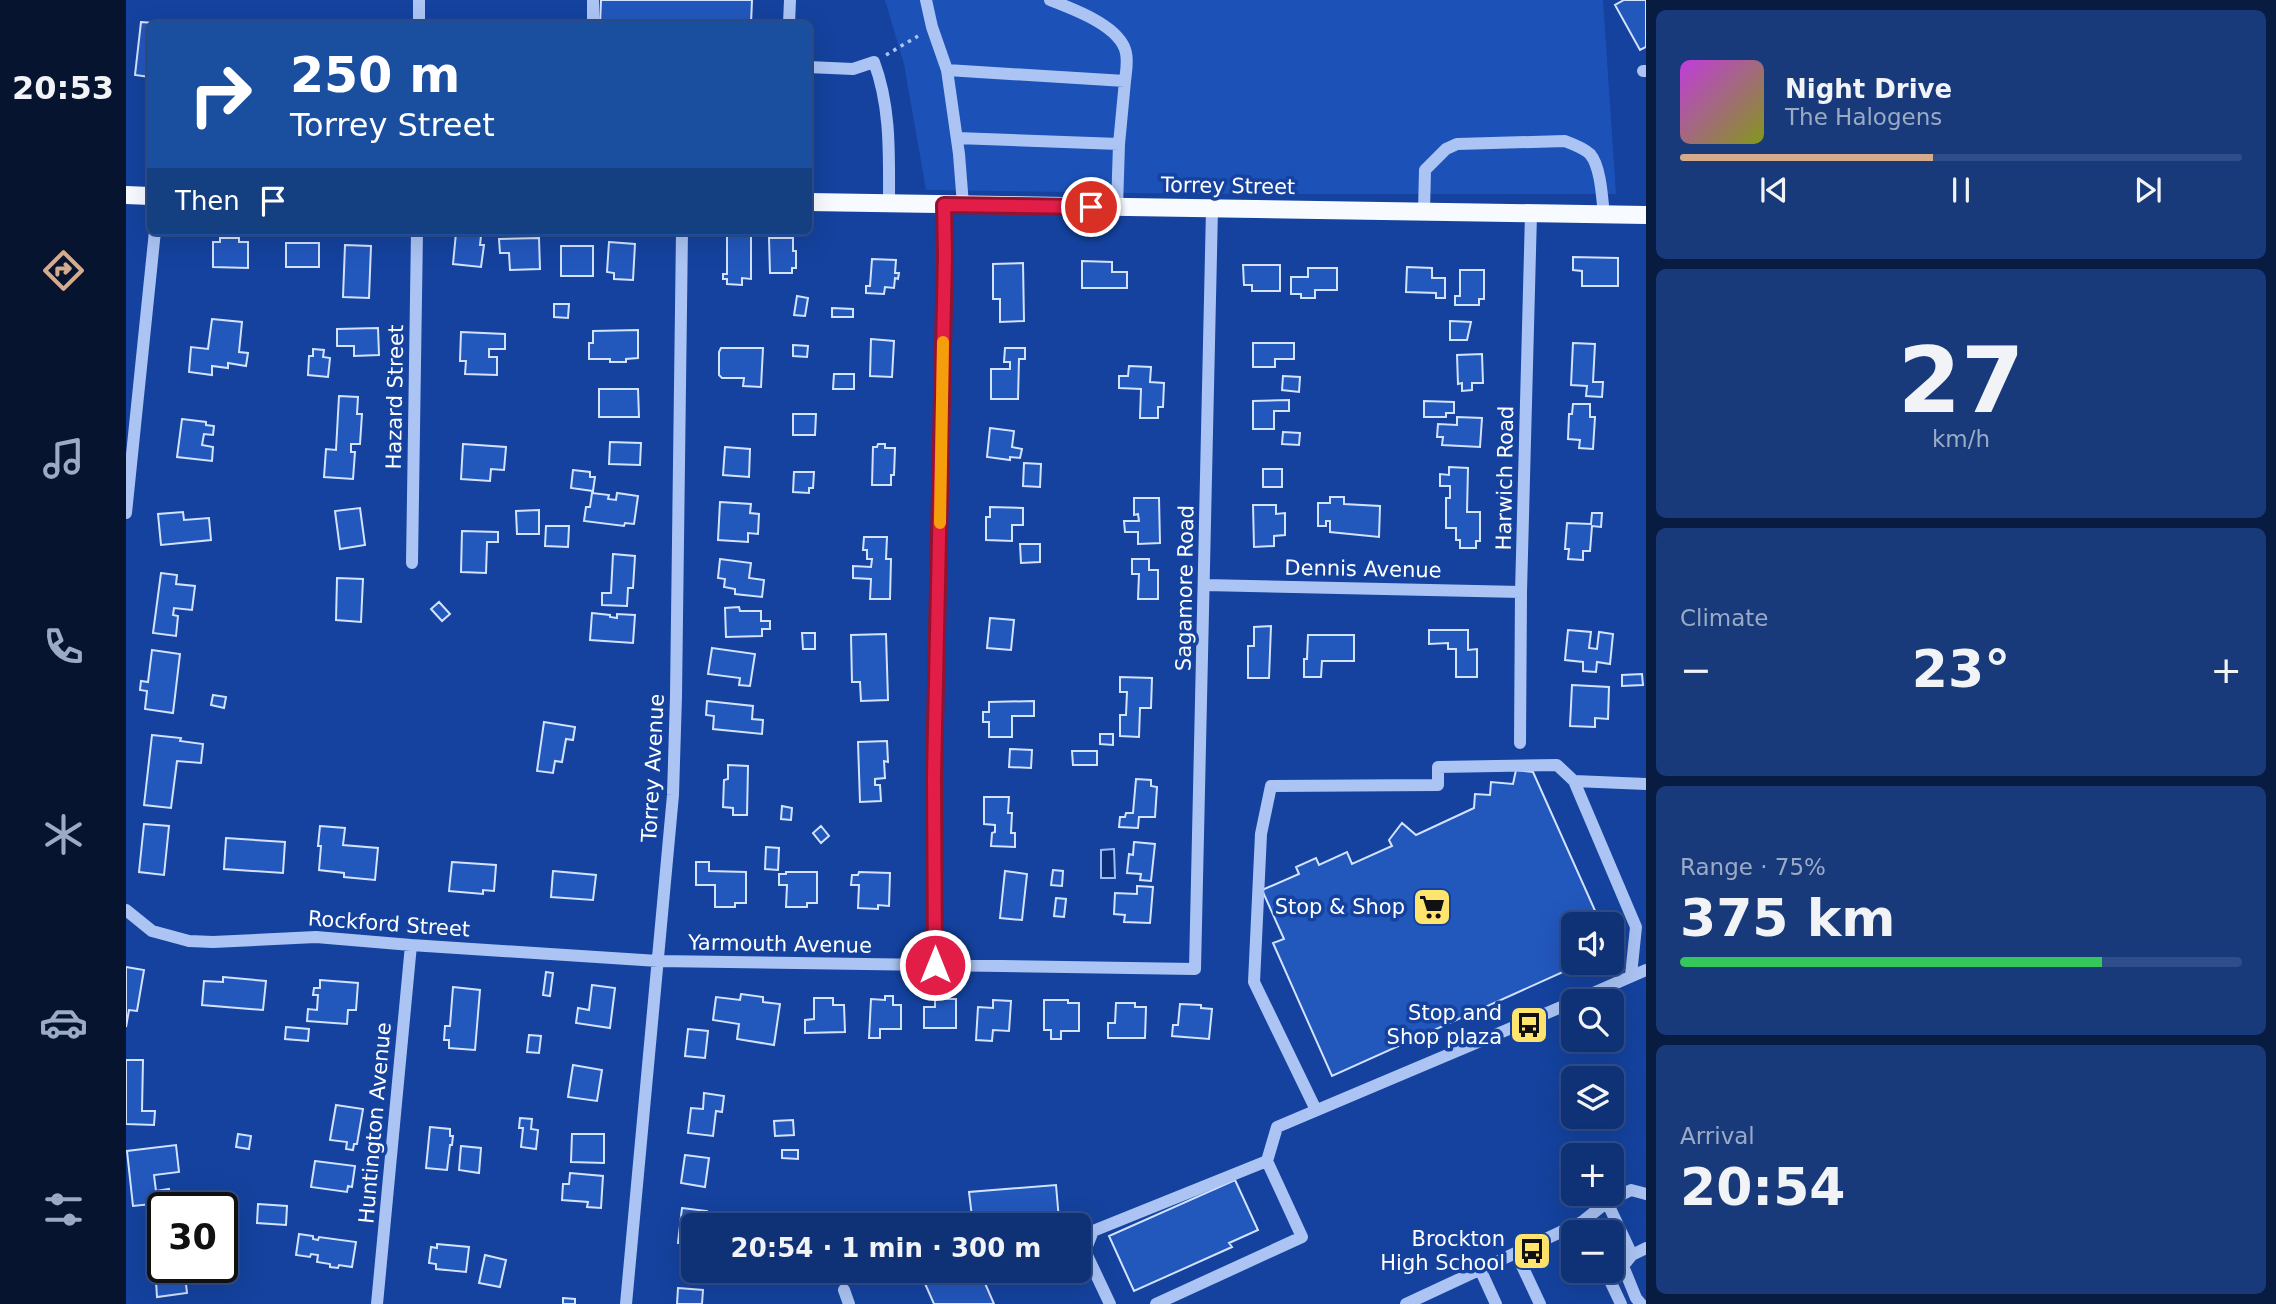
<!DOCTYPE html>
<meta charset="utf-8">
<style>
:root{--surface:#0f3276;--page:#183a7b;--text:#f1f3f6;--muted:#9baac5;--line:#2f4d88;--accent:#d6ab8b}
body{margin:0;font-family:"DejaVu Sans",sans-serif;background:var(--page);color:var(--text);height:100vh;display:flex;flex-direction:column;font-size:26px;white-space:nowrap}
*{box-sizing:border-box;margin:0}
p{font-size:23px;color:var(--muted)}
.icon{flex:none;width:38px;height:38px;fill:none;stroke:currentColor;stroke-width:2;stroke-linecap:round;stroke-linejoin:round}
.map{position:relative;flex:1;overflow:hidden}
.sheet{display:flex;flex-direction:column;gap:10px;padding:10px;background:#081c41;width:630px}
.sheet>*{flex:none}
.banner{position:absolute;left:21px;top:21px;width:665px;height:214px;border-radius:10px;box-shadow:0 7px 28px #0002,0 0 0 2px var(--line);background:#1a4fa0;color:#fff;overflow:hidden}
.controls{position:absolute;left:1435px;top:912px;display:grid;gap:14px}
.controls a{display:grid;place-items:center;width:63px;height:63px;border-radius:10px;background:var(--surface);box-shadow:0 7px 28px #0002,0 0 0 2px var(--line);font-size:35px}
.speed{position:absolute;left:21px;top:1192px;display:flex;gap:14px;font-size:35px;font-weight:700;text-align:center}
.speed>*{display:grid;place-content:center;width:91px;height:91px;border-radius:50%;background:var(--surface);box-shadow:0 7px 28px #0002,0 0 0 2px var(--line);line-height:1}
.speed .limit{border:4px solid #111;border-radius:10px;background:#fff;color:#111}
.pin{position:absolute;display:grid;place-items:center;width:60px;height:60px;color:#fff;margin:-30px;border:4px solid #fff;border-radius:50%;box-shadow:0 2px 7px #0007}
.me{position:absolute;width:77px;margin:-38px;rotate:0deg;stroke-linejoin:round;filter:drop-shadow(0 0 5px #0008)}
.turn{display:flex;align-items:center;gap:24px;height:147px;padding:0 28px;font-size:32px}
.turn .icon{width:91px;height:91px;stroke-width:2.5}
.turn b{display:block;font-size:49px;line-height:60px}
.then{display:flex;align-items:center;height:66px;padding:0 28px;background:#0003;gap:14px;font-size:26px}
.big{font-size:52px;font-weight:800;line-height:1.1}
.sheet .widget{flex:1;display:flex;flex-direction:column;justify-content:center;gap:10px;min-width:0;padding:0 24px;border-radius:10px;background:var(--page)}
.sheet .dial{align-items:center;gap:0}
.dial b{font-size:91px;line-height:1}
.song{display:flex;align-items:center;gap:21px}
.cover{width:84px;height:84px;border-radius:10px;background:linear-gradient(135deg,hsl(290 70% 55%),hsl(70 70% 35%))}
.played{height:7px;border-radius:4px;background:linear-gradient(90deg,var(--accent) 45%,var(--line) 45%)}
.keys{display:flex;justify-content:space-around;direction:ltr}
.heat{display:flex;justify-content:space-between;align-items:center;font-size:38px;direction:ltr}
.charge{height:10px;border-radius:5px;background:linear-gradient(90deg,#34c759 75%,var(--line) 0)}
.trip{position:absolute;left:555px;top:1213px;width:410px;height:70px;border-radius:10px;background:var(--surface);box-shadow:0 7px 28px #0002,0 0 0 2px var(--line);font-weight:800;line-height:70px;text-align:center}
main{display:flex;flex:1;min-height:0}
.menu{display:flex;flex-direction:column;width:126px;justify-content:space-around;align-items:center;background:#06142f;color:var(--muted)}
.menu .icon{width:49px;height:49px}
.menu .selected{color:var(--accent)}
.menu b{font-size:32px;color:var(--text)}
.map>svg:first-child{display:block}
.green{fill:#1c52b8}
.water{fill:#0c307a;stroke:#9dbdf6;stroke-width:2}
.building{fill:#2257bc;stroke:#d3e2fd;stroke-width:2}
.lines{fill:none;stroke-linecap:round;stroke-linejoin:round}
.path{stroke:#abc4f4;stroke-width:3.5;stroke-dasharray:3.5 5;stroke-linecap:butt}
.minor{stroke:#abc4f4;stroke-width:12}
.major{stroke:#f7faff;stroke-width:18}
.route-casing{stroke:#92132f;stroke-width:18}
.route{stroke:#e11d48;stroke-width:12}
.slow{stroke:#f59e0b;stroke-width:12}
.labels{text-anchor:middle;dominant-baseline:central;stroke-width:7;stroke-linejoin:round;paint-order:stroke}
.street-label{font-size:21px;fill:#fff;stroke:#14429e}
.poi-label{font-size:21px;fill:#fff;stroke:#14429e;text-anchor:end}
</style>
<main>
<nav class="menu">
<b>20:53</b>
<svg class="icon selected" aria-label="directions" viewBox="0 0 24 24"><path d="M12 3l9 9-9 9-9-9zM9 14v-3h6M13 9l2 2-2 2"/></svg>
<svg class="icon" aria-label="music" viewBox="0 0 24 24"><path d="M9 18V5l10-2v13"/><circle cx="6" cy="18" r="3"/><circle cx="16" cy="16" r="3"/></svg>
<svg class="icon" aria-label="phone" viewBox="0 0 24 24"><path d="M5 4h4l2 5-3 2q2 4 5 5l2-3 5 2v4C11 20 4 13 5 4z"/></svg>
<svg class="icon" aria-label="climate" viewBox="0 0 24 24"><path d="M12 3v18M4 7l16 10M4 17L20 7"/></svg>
<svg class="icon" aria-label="car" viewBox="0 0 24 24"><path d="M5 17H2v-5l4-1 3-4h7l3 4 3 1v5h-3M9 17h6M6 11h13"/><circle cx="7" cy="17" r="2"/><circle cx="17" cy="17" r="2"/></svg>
<svg class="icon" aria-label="filters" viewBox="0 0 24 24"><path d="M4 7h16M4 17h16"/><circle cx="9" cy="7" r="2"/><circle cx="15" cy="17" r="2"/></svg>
</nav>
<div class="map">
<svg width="1520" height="1304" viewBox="0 0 1520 1304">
<rect width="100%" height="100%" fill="#14429e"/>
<path class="green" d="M759,0h718l13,194h-419l-271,-4 -22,-126z"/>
<path class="water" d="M988,849l1,29h-14v-28z"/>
<path class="building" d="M475,0h151l-1,24h-151z
M1498,0h22v47l-6,3 -25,-45z
M227,20l23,1v3h-29h6z
M15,22l26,2h-17v53l-15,-2z
M339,22h25v2h-25z
M330,233l25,3 -1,9h4l-3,22 -28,-3z
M601,234l24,1v44l-9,-1v7l-15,-1v-5h-4v-5h4z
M94,238h19v4h9v26l-35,-1v-25h7z
M413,238l1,31 -30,1 -1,-17h-9l-1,-14z
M643,238h24v13h3v17h-4v5h-22z
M483,242l26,2 -2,36 -19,-1v-6l-7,-1z
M160,243h33v24h-33z
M219,245l26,1 -2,52 -26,-1z
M435,246h32v30h-32z
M1447,257l45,1v28h-36v-15l-9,-1z
M746,259l24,1 -1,13h4l-1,6 -3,-1 -1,10 -9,-1 -1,7 -18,-1v-7h4z
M956,261l30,1v10h15v16h-45z
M897,263l1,58 -24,1v-23h-7v-35z
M1117,265h37v26h-28v-6h-8z
M1281,267l25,1v10h13v20h-9v-5l-30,-1z
M1182,268h29v22h-22v8h-14v-4h-10v-17h17z
M1334,270h24v29h-5v6h-24v-9h5z
M671,296l11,2 -3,18 -11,-1z
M428,304h15l-1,14 -14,-1z
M706,308l21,1v8h-21z
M86,319l30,3 -3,30 9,1 -2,13 -18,-3v5l-16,-2v9l-23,-3 2,-25 17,2z
M1324,321l21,1 -4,18h-17z
M252,328l1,27 -25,1v-10h-17v-17z
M512,330v28l-12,1v3h-16v-3h-21v-16h4v-12z
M335,332l44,2v15h-16v8h8v18l-32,-1 1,-13h-6z
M745,339l23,2 -2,36 -22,-1z
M1127,343h41v16h-19v8h-22z
M1447,343l22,1 -2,38h10l-1,15 -16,-1 1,-10 -16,-1z
M667,345l15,1 -1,11 -14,-1z
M595,348h42l-2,39 -18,-1 1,-8h-22l-3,-3v-23z
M879,348h20v11h-6l-1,40h-27v-30h19v-7h-6z
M187,349l11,1 -1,7 7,1 -2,19 -20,-2 1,-19h4z
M1356,354l1,29h-11v7l-10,1v-8l-4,1 -1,-29z
M1003,366l22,1 -1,15 14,1 -1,24h-5v11h-18l1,-29 -22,-1v-12h9z
M708,374h20v15h-21z
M1157,376l17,1 -1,15 -17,-2z
M473,389h39l1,28h-40z
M213,396l19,1 -1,17h5l-2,30h-9v8h4l-2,27 -29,-2 2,-28 10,1z
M1163,400v11h-15v18h-21v-28z
M1298,401l30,1v11h-8v4h-22z
M1447,404h17v13h5l-2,32 -14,-1 1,-8 -12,-1 1,-25h3z
M667,414h23l-1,21h-22z
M1331,417l25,1 -2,29 -38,-2 1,-8h-6l1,-13 19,1z
M56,419l24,3v3l8,1 -1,9 -9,-1 -2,11 11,2 -1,14 -35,-4z
M864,428l24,3 -2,16 10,2 -2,9 -10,-1v3l-23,-3z
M1157,432l17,1 -1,12 -17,-1z
M484,442l31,1 -1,22 -31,-1z
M337,444l43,3 -2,23 -13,-1 -1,12 -29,-2z
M752,444h7v4h10l-1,27h-3v10h-19l1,-38h4z
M599,447l25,2 -1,28 -26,-2z
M898,463l17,1 -1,23 -17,-1z
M1323,467l19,1 -1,44h13v29h-4v7h-16v-8h-4v-12h-10v-30h4v-12h-10v-12l9,1z
M1137,469h19v18h-19z
M447,470l17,2v5h5l-2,14 -22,-3z
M668,472h20l-1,16h-4v5l-16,-1z
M466,493l17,2 -1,4 8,1 1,-7 21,3 -4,28 -9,-1 -1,3 -40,-5 2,-14h4z
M1204,497h14v7l36,2 -1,31 -49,-5v-11h-4v5h-8v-23h12z
M1008,498h25l1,45 -22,1v-12h-13l-1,-11h15l-1,-7 -4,1z
M594,502l31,2 -1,9 9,1 -1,20 -10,-1v9l-30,-2z
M1127,505h23v9l9,-1v22l-11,1v10l-20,1z
M864,507l33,1v17h-11v16l-26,-1v-23h4z
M234,508l5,37 -25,4 -5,-38z
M413,510v24h-22l-1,-23z
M57,512l1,8 25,-2 2,22 -50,5 -3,-31z
M1466,513h10l-1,14 -9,-1 -2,25h-7v9l-15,-1 1,-10h-4l2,-26 24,1z
M420,526h23l-1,21 -23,-1z
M336,531l36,1v10h-11l-1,31 -25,-1z
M738,537h23l-1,22h5l-1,40h-20l1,-20 -18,-1v-12l18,1 1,-8h-5v-9h-4z
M894,544h20v18l-19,1z
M487,554l22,2 -2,32h-5l-1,18 -25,-1v-12h9z
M594,559l31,4 -2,15 15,2 -2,17 -27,-3v-5l-11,-2 1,-8 -7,-1z
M1006,559h17v11h9v29h-20l1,-25h-7z
M35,573l16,2 -1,9 19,2 -3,24 -18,-2 -1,7 5,1 -2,20 -23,-3z
M211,578l26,1 -2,43 -25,-2z
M313,602l11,12 -8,7 -11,-12z
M613,607l1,4h21v10h9v8h-8v7l-36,1 -1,-29z
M466,613l18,2v2l7,1v-4l18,1 -2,28 -43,-3z
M864,618l24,2 -3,30 -24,-2z
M1145,626l-2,52h-21v-32h6v-19z
M1303,630h39v20l9,-1v28h-21v-28h-8v-6l-19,1z
M1442,630l23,2 -2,16 8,1 2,-17 14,2 -3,30 -13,-2 -1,10 -13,-1v-9l-18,-2z
M676,633h13v16h-12z
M760,634l2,66 -27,1 -1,-19h-8l-1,-47z
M1182,635h46v26h-32l-1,16h-17v-18h3z
M586,648l43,6 -5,32 -11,-1 1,-7 -32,-4z
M26,650l28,4 -7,59 -28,-4 2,-18 -7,-1 1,-9 7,1z
M1516,674l1,11 -21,1v-11z
M994,677l32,1 -1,30h-11l-1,29 -19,-1v-21h6l1,-23h-7z
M1446,685l37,2 -1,32 -13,-1v9l-25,-1z
M87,695l13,2 -2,11 -13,-3z
M581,701l46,5 -1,13 11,1 -1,14 -49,-5 1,-13 -8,-1z
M908,701v15h-22v21h-23v-15h-6v-10h6v-10z
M418,722l31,5 -2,13 -7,-1 -4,23 -7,-1 -2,12 -16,-2z
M974,734h13v11l-13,-1z
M26,735l29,3 -1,3 23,3 -2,19 -24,-2 -6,47 -27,-3z
M761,741l1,21 -4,-1 1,17 -10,1v6h5l1,16 -21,1 -2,-60z
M884,749l22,1 -1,18 -22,-1z
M946,751h25v14h-24z
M602,765l20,1 -1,49h-14v-7l-10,-1 1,-27 4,-1z
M1390,770l17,2 68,152h-28v38h12l-253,114 -59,-133 11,-4 -22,-49 37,-16 -3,-7 20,-9 3,7 28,-13 5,12 40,-18 -3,-6 13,-17 14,12 58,-27 1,-14 15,1 1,-13 22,2z
M1010,779l15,1v6l6,1 -2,30h-16l-1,11 -19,-1 1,-10h5l1,-4h7z
M858,797h25l-1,16h4l-1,20h4v14l-24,-1 1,-13 3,-1v-7l-11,-1z
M656,806l10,2 -1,12 -10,-1z
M18,824l25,2 -5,49 -25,-3z
M194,826l25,2 -2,17 35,3 -3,32 -31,-3v-4l-25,-3 2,-24h-3z
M695,826l8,10 -8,7 -8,-10z
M100,838l59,4 -2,31 -59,-4z
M1008,842l21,2 -4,37 -11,-1 1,-6 -14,-1 2,-19 4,1z
M640,847l13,1 -1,22 -13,-1z
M326,862l44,3 -2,26 -11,-1v4l-34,-3z
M570,862h13v9l37,1v31h-11v4h-20v-22h-19z
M927,870l10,1 -1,15 -11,-1z
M427,871l43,4 -3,25 -42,-3z
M879,871l22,3 -5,46 -22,-2z
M660,872h31v31h-10v4h-21l1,-22h-8v-11h7z
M733,872l31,1 -1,33 -11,-1v4l-20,-1 1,-23h-8l1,-10h6z
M1011,886l16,1 -3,36 -26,-1 1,-7 -11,-1 1,-21 22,1z
M930,898l10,1 -2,18 -10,-1z
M0,967l18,3 -7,41 -8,-1 -3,17z
M420,972l7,1 -3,23 -7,-1z
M97,977l43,4 -3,29 -61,-5 2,-24 19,1z
M194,980l38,3 -2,27h-8l-1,14 -40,-3 1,-12 9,1 1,-15h-5l1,-7h6z
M466,985l23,3 -5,40 -34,-5 2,-15 11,2z
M327,987l27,3 -5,60 -26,-2v-8h-5l1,-14h5z
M615,994l22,3v5l17,2 -6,41 -37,-6 2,-15 -26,-4 3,-23 24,3z
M759,996h8v9h8v24h-21v9h-11l2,-39 14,1z
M688,998h19v7h11l1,27 -40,1v-13l9,-1z
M809,999h21v29h-32v-21h11z
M867,1000l18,1 -2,30 -16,-1 -1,11 -16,-1 2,-33 15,1z
M918,1000h24v3h11v28h-18v8h-10v-9h-7z
M990,1003h19v4h11l-1,31h-37v-15h7z
M1054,1004l21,1v3l11,1 -3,30 -37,-3 1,-11h5z
M160,1027l23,2 -1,12 -23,-2z
M562,1029l20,2 -3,27 -20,-2z
M403,1035l12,1 -2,17 -12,-1z
M0,1060h17l-1,51h13l-1,14 -28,-1z
M447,1065l29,5 -5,31 -29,-4z
M578,1093l20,3 -2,16 -6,-1 -3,25 -25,-3 3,-25 12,1z
M210,1105l27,4 -6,35h-3l-1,6 -7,-1 1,-7 -17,-2z
M394,1118l12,1 -1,10 7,1 -2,19 -15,-2 2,-19h-4z
M667,1120l1,15 -19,1 -1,-15z
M304,1127l20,2v7h3l-1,9h-2l-3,25 -21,-2z
M112,1134l13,2 -2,13 -13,-2z
M446,1134h32v29l-33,-1z
M50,1145l3,27 -25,3 2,16 13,-2 2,13 -38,4 -6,-55z
M335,1146l20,2 -2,25 -20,-3z
M656,1150h16v9l-16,-1z
M559,1155l24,3 -4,29 -24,-4z
M189,1161l40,5 -3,21 -4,-1 -1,6 -36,-5z
M444,1173l33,3 -2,32 -14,-1 1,-5 -26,-2 1,-16h6z
M1109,1180l23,50 -29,13 3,4 -98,44 -25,-55z
M930,1185l3,35 16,-2v7h-102l-4,-33z
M132,1204l29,2 -1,19 -29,-2z
M556,1208l25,3 -2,14h-12v20l-15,-2z
M37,1232v35h21l3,26 -30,4 -1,-16h3l-3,-30 -4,1 -2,-18z
M173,1234l14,2v3l5,1 1,-3 37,5 -4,25 -13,-2 -1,3 -8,-1v-3l-13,-2 1,-7 -7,-1 -1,3 -14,-2z
M311,1244l32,3 -3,25 -30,-3v-5l-7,-1 2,-16 6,1z
M359,1255l21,5 -6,27 -21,-4z
M793,1270h96l-34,4 13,30h-60z
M552,1288l25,2 -1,14h-25z
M437,1298l12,1v5h-12z"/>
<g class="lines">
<path class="path" d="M760,55l32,-19"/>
<path class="minor" d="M800,0l6,27 15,43
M293,24v-24
M467,24v-24
M663,24l1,-24
M682,67l45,2 21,-7c17,45 15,93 15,141
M1517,71h3
M831,138l162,6
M837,205l-4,-51 -12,-84 178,11c1,-9 3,-19 1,-28 -5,-27 -53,-44 -76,-53
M991,207l2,-63 6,-63
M1298,212l1,-42 21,-21 11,-5 108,-3c8,3 19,7 25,13 11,13 12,44 14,61
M0,513l29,-282
M286,563l5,-332
M1079,585l316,7
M1394,743l1,-151 10,-378
M0,910l26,21 37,10 24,1 103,-5 95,8 247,16 537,8 17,-760
M809,965l-1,-189 11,-522 -1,-49
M1505,975l5,-48 -62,-146 72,3
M1449,1001l71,-31
M1190,1110l-62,-128 7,-148 10,-48 167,-1v-18l119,-2 17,16
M1481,1202l25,53 14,-7
M1390,1253l24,51
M1506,1255l-9,11 13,32 5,6
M1354,1269l16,35
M1479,1270l16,34
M718,1290l5,14
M251,1304l34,-359
M500,1304l47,-509 3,-99 6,-465
M984,1304l-25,-53 8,-20 174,-70 10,-34 296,-125
M1030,1304l146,-67 -35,-76
M1280,1304l176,-82 25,-20 24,-12 15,4"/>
<path class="major" d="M0,195l24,1
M682,202l838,13"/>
</g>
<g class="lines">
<defs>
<path id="route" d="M809,965l-1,-189 11,-522 -1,-49 147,2"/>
</defs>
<use href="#route" class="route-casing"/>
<use href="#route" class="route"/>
<path class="slow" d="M814,523l3,-181"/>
</g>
<defs>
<symbol id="supermarket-square" viewBox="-11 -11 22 22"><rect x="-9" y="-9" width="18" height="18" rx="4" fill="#ffe46d" stroke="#14429e"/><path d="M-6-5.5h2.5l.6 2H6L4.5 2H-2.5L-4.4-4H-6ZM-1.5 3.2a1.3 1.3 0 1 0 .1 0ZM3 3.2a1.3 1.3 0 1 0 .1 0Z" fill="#111"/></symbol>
<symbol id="bus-square" viewBox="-11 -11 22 22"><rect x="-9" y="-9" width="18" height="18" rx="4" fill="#ffe46d" stroke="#14429e"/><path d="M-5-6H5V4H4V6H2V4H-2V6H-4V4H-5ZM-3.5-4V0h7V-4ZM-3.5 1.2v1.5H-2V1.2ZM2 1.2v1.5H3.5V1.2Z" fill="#111"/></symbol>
</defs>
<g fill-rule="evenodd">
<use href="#supermarket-square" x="1284" y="885" width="44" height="44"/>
<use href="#bus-square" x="1381" y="1003" width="44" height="44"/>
<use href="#bus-square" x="1384" y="1229" width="44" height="44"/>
</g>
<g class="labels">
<g class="street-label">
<text transform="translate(1102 186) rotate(1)">Torrey Street</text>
<text transform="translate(269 397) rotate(-89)">Hazard Street</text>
<text transform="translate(1379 478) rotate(-89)">Harwich Road</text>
<text transform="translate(1237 569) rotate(1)">Dennis Avenue</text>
<text transform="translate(1059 588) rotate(-89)">Sagamore Road</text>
<text transform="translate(527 768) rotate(-87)">Torrey Avenue</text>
<text transform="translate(263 924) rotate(4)">Rockford Street</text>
<text transform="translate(654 944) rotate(1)">Yarmouth Avenue</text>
<text transform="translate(249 1123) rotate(-85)">Huntington Avenue</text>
</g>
<g class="poi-label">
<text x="1279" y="907">Stop &amp; Shop</text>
<text x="1376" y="1013">Stop and<tspan x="1376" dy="24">Shop plaza</tspan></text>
<text x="1379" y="1239">Brockton<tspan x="1379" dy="24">High School</tspan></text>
</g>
</g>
</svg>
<div class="controls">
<a><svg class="icon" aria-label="sound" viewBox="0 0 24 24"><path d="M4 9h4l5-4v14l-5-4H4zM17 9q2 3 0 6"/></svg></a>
<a><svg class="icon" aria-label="search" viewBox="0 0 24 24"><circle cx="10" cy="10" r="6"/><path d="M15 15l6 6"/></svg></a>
<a><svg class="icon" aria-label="layers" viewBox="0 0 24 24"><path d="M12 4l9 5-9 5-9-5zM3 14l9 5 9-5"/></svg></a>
<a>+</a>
<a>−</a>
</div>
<div class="speed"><div class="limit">30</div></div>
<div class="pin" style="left:965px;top:207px;background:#d93025"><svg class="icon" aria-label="arrive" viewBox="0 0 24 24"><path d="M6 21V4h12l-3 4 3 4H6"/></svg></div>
<svg class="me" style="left:809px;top:965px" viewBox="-20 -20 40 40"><circle r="17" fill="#e11d48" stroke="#fff" stroke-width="3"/><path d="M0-11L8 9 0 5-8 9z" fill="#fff"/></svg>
<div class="trip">20:54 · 1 min · 300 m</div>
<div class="banner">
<div class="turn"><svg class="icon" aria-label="right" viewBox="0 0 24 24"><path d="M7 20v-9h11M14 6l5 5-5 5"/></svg><div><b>250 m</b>Torrey Street</div></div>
<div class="then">Then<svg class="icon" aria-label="arrive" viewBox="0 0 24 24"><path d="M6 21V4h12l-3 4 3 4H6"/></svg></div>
</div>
</div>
<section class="sheet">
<div class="widget">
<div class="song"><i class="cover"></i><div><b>Night Drive</b><p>The Halogens</p></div></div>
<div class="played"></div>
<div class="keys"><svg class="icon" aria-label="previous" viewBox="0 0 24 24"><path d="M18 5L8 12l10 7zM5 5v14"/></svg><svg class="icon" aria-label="pause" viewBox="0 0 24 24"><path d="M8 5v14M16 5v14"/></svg><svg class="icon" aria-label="next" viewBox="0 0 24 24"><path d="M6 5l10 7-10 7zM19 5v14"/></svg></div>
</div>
<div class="widget dial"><b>27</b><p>km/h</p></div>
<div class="widget"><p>Climate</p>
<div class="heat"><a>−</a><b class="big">23°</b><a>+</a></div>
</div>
<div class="widget"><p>Range · 75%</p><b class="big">375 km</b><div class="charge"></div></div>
<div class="widget"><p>Arrival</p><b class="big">20:54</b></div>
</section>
</main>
